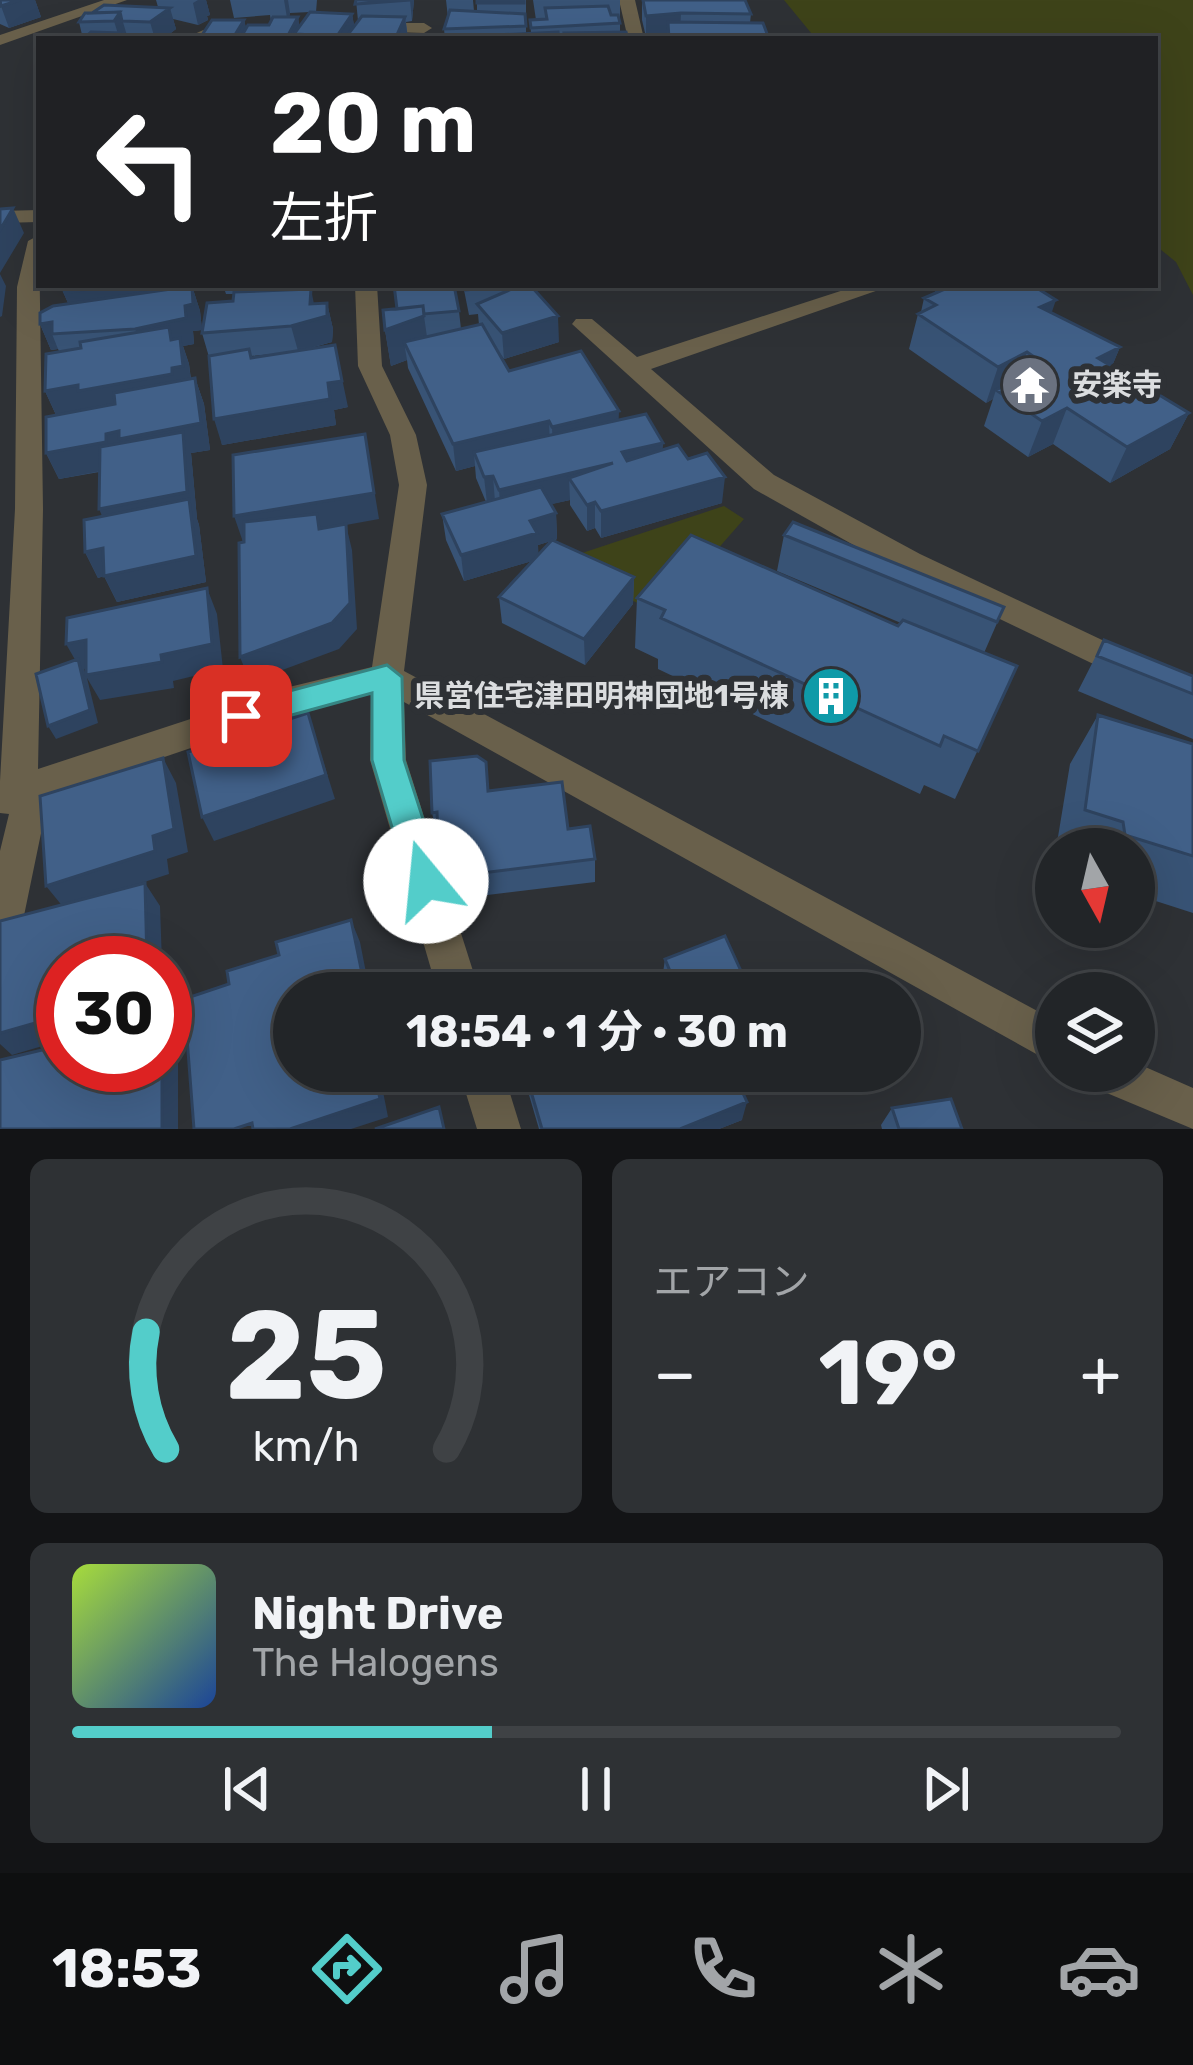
<!DOCTYPE html>
<html lang="ja">
<meta charset="utf-8">
<style>
:root{--surface:#222528;--page:#2e3134;--text:#f1f3f6;--muted:#a2a5a8;--line:#3f4245;--accent:#53cdca}
body{margin:0;font-family:Rubik,"Noto Sans JP",sans-serif;background:var(--page);color:var(--text);height:100vh;display:flex;flex-direction:column;font-size:45px;white-space:nowrap}
*{box-sizing:border-box;margin:0}
p{font-size:39px;color:var(--muted)}
.icon{flex:none;width:66px;height:66px;fill:none;stroke:currentColor;stroke-width:2;stroke-linecap:round;stroke-linejoin:round}
.map{position:relative;height:1129px;overflow:hidden}
.drawer{display:flex;flex-direction:column;gap:30px;padding:30px;background:#131416;flex:1}
.drawer>*{flex:none}
.top-card{position:absolute;left:36px;top:36px;width:1122px;height:252px;border-radius:0px;box-shadow:0 12px 48px #0002,0 0 0 3px var(--line);background:#202124;color:#fff;overflow:hidden}
.needle{width:78px;rotate:172deg}
.tools{position:absolute;left:1035px;top:828px;display:grid;gap:24px}
.tools a{display:grid;place-items:center;width:120px;height:120px;border-radius:50%;background:var(--surface);box-shadow:0 12px 48px #0002,0 0 0 3px var(--line);font-size:60px}
.speed{position:absolute;left:36px;top:936px;display:flex;gap:24px;font-size:60px;font-weight:700;text-align:center}
.speed>*{display:grid;place-content:center;width:156px;height:156px;border-radius:50%;background:var(--surface);box-shadow:0 12px 48px #0002,0 0 0 3px var(--line);line-height:1}
.speed .limit{border:18px solid #d22;background:#fff;color:#111}
.pin{position:absolute;display:grid;place-items:center;width:102px;height:102px;color:#fff;margin:-51px;border-radius:24px;box-shadow:0 6px 18px #0006}
.me{position:absolute;width:132px;margin:-66px;rotate:343deg;stroke-linejoin:round;filter:drop-shadow(0 0 9px #0008)}
.turn{display:flex;align-items:center;gap:42px;height:252px;padding:0 36px;font-size:54px}
.turn .icon{width:156px;height:156px;stroke-width:2.5}
.turn b{display:block;font-size:84px;line-height:102px}
.big{font-size:90px;font-weight:700;line-height:1.1}
.drawer .widget{flex:1;display:flex;flex-direction:column;justify-content:center;gap:18px;min-width:0;padding:0 42px;border-radius:18px;background:var(--page)}
.drawer .dial{align-items:center;gap:0}
.dial svg{height:312px;overflow:visible;fill:none;stroke:var(--line);stroke-width:7;stroke-linecap:round;text-anchor:middle}
.dial text{fill:var(--text);stroke:none}
.song{display:flex;align-items:center;gap:36px}
.cover{width:144px;height:144px;border-radius:18px;background:linear-gradient(135deg,hsl(80 70% 55%),hsl(220 70% 35%))}
.played{height:12px;border-radius:6px;background:linear-gradient(90deg,var(--accent) 40%,var(--line) 40%)}
.keys{display:flex;justify-content:space-around;direction:ltr}
.heat{display:flex;justify-content:space-between;align-items:center;font-size:66px;direction:ltr}
.drawer .tiles{flex:1;display:grid;gap:30px;grid-template-columns:1fr 1fr}
.widget:last-child{grid-column:span 2}
.trip{position:absolute;left:273px;top:972px;width:648px;height:120px;border-radius:60px;background:var(--surface);box-shadow:0 12px 48px #0002,0 0 0 3px var(--line);font-weight:700;line-height:120px;text-align:center}
.menu{display:flex;height:192px;justify-content:space-around;align-items:center;background:#0e0f10;color:var(--muted)}
.menu .icon{width:84px;height:84px}
.menu .current{color:var(--accent)}
.menu b{font-size:54px;color:var(--text)}
.map>svg:first-child{display:block}
.green{fill:#3e4319}
.lines{fill:none;stroke-linecap:round;stroke-linejoin:round}
.minor{fill:#69604b;fill-rule:evenodd}
.wall{fill:#385375;fill-rule:evenodd}
.shaded-wall{fill:#2e435f}
.building{fill:#416088;stroke:#2e435f;stroke-width:3}
.route{fill:#53cdca;stroke:#368583;stroke-width:3}
.labels{text-anchor:middle;dominant-baseline:central;stroke-width:12;stroke-linejoin:round;paint-order:stroke}
.poi-label{font-size:30px;font-weight:bold;fill:#dbdddf;stroke:#2e3135;text-anchor:start}
</style>
<div class="map">
<svg width="1193" height="1129" viewBox="0 0 1193 1129">
<rect width="100%" height="100%" fill="#2e3135"/>
<path class="green" d="M784,0h409v295l-17,-33 -21,-17v-206h-339z
M724,506l20,13 -50,57 -50,30 -92,-43z"/>
<g class="lines">
<path class="minor" d="M104,0h23l-127,45v-10z
M619,0h16l9,39h-16z
M219,23l33,5 -64,11 2,-3z
M370,23h54l8,5 -8,5 -60,-2v-6z
M39,210v12l-39,1v-12z
M39,235l4,274 -5,260 247,-81 87,-21 27,-182 -9,-50 -32,-69 -3,-81h22l5,81 34,69 11,50 -23,186 652,350v44l-652,-363 2,58 74,233h-42l-68,-233 1,-66 -86,22 -244,83 4,15 -25,121 -6,13 -14,6v-103l9,-37 -9,-1v-32l15,-272 2,-222 11,-46z
M859,285h34l-242,84 123,106 146,79 273,129v29l-295,-142 -144,-81 -182,-165 4,-5h16l45,38z
M1134,1062l59,26v41l-103,-43 -7,-15h51z
M459,1071h44l18,58h-44z"/>
</g>
<path class="wall" d="M0,0h35l6,17 -32,11 -9,-4z
M156,0h50l4,15 -3,1 1,4 -10,5 -25,-6 3,10 -13,10h-80l-4,-17 79,-15z
M230,0h87l-1,12 36,2 2,12 4,-5 -2,-21h58l-2,21 -6,1 2,17h-208l44,-19 2,8 23,-3 2,-3 -1,-7 -36,3zM310,12l-11,15 -1,-10h-9l1,-4z
M446,0h27l1,11h3v-11h49v33h5l-1,-13h6l-3,-20h87v32l8,7h-183l-1,-10 4,-11z
M642,0l109,14 -1,9 19,16h-102v-3l-21,1 -4,-17z
M60,285l132,1 8,25 2,19 -9,1 1,13 -11,2 6,18 2,15 4,-1 9,26 6,46 -19,3 6,66 2,6 7,57 -89,20 -13,-26 -6,2 -13,-26 17,-35 -3,-45 -40,7 -13,-26 10,-38 -11,-24 14,-40 -1,-2 -7,1 -11,-26 35,-21h-7z
M223,285h84v2l-46,4 53,13 13,-1 6,26 -1,13 -32,9 48,56 -14,3 2,15 -114,20 -13,-88 -7,-24 31,-32 1,-7h-8zM294,352l-42,6 -1,-2z
M463,285h67l29,57 -55,17 -7,-9 12,21 110,49 44,23 -1,7 60,53 -121,35 -6,-10 -8,3 -17,-26v-5l-19,4 5,9 1,26 -4,2 81,36 -1,27 -48,61 -83,-42 -3,-26 33,-36 -68,20 -18,-41 -4,-26 44,-12 -10,-24 -1,-12 -19,5 -48,-103 -1,-8 -16,6 -6,-36 12,-21 62,2 2,18 18,-4 -1,-11 -9,1zM551,541l-13,14v-10z
M937,285h95l20,28 68,34 -8,19 77,47 -19,36 -60,34 -57,-39 -25,13 -44,-31 9,-27 -7,4 -77,-54 9,-35 3,-2 3,-14 11,-5z
M784,535l220,72 -20,46 33,13 -62,133 -31,-14 -4,9 -262,-125v-10l-23,-11 2,-50 261,28 3,-3 -124,-52z
M1104,640l89,36v63l-115,-48z
M1098,715l95,29v169l-59,-19v-45h-78l14,-85z
M489,791l79,38 27,30v23l-132,16 -6,-41 -14,2 -11,-46z
M665,959l86,34 -89,-13z
M522,1071h272l-1,2 -50,21 -1,26 -23,9h-180z
M892,1108l70,21h-80l-1,-4z"/>
<path class="shaded-wall" d="M20,0h15l6,17 -32,11 -8,-22z
M198,0h8l4,15 -3,1 1,4 -10,5 -5,-22z
M284,0h4l2,13 -2,11z
M410,0h4l-2,21z
M170,8l6,21 -13,10h-8l-5,-17z
M120,12l8,27h-15l5,-5 -4,-13z
M681,13l-1,22 -13,-6v7l-21,1v-21z
M352,14l4,21 -10,2v2h-8l-1,-3z
M298,17l3,17h-7l1,5h-9z
M405,17l3,22h-13z
M244,20l5,19h-15z
M13,208l11,25 -24,40v-43z
M0,274l6,12 -4,30 -2,1z
M60,285h131l-110,33 -6,-16 -7,1z
M192,286l8,25 2,19 -9,1 1,13 -11,2 6,18 3,28 -135,25 -12,-26 33,-6 67,-30 -10,-26 50,-23z
M311,289l5,25 11,-11 6,26 -1,13 -34,9 -7,-25 19,-22z
M1056,300l-12,35 -4,-28z
M424,316l5,35 -25,-9 3,18 -16,6 -6,-36z
M558,316l1,26 -55,17 -2,-26z
M52,322v12l6,15 -7,1 -11,-26z
M335,345l13,62 -14,3 2,15 -114,20 -8,-26 114,-36z
M1120,347l-15,36 -7,-25z
M1027,352l-13,36 -18,2 -3,9 -7,4 12,-36z
M195,378l9,26 6,46 -19,3 6,66 2,6 7,57 -89,20 -13,-26 -6,2 -13,-26 26,-16 -12,-27 18,-41 -58,11 -13,-26z
M1067,408l-14,36 -25,13 14,-36z
M619,411l-1,26 -65,16 -1,-26z
M1189,413l-19,36 -60,34 17,-36z
M549,421l1,26 -76,5 1,14 -19,5 -3,-27z
M365,434l14,85 -33,6 6,25 5,79 -18,20 -89,33 -10,-25 3,-115 -9,-26z
M663,443l-2,26 -39,9v-26z
M613,463l-44,15 1,22 -69,16 -2,-26z
M493,476l2,26 -8,1 -3,-26z
M725,477l-3,26 -121,35v-27z
M595,502v26l-8,3v-26z
M556,513l1,26 -19,6 1,14 -75,22 -3,-26 69,-34z
M634,577l-1,27 -48,61 -1,-26z
M207,588l10,26 6,55 -50,12 1,7 -74,12 -13,-22 11,45 -42,16 -8,-13 33,-56 -15,-26 20,-4 14,25 -16,4 2,6 75,-20z
M308,713l27,86 -121,42 -12,-24z
M163,758l13,25 12,69 -21,7 2,15 -105,34 -18,-22 107,-50z
M145,883l15,23 2,57h-15z
M351,920l9,22 10,51h-4z
M63,1015v25l-51,15 -12,-11v-11z
M165,1023l13,16v90h-16v-64h3z
M374,1071h5l9,46 -37,12h-61z
M760,1071h34l-1,2 -61,26 5,-19z
M747,1102l-5,18 -23,9h-39z"/>
<path class="building" d="M0,0h20l-19,6z
M356,0h54l-55,4z
M477,0h47v3h-47z
M643,0h102l6,14 -70,-1 -35,3z
M104,5l66,3 -20,14 -28,-1 -2,-9 -28,1z
M608,6l3,9h7l2,8 -89,5 -1,-8 17,-1 -2,-11z
M450,10l75,4 1,12 -82,3z
M120,12l-6,9 -35,1 6,-9z
M310,12l42,2 -15,22 -43,-2z
M362,16l43,1 -10,22 -49,-2z
M273,17h25l-12,22h-46l8,-14h21z
M212,20h32l-11,18h-33z
M668,22l95,1 6,16h-100z
M91,32l28,1 -6,6h-30z
M558,32l1,7h-62l-1,-4z
M626,32l2,7h-63l-1,-6z
M13,208l-13,22v-21z
M72,285h41l-42,7z
M394,285h60l5,26 -35,3 -1,-8 -26,3z
M465,285h45v1l-44,4z
M521,285h9l28,31 -56,17 -25,-29z
M954,285l23,2 -4,-2h59l24,15 -16,7 80,40 -22,11 91,55 -62,34 -60,-39 -25,13 -46,-31 50,-25 -19,-13 -29,15 -80,-53 18,-9 -12,-7z
M192,286l1,18 -8,2 1,12 -51,11 -83,5v-12l-12,2v-11l13,-7z
M311,289l-1,15 17,-1v13l-36,10 -89,7 5,-30 26,-2 1,-9z
M423,306l1,10 -39,14 -2,-20z
M482,324l27,47 72,-20 38,60 -67,16 -3,-6 -96,23 -49,-102z
M169,327l2,13 9,-2 3,28 -11,2v6l-94,17v-6l-33,6 1,-37 35,-6 -1,-6z
M335,345l7,36 -14,2 2,16 -116,20 -5,-63 40,-7 2,9z
M195,378l6,45 -82,16v-8l-13,3v8l-60,11v-36l69,-13 -1,-11z
M646,414l17,29 -41,9 5,9 51,-16 10,14 19,-6 18,24 -124,34 -6,-9 -8,3 -18,-27 44,-15 -114,27 -6,-14 -9,1 -10,-25z
M183,432l4,60 -88,17 1,-62z
M365,434l9,59 -140,23 -1,-61z
M541,487l15,26 -26,8 7,12 -76,22 -19,-41z
M189,499l7,57 -92,20 -1,-28 -18,4 -1,-32z
M317,514l2,15 27,-5 4,79 -18,20 -92,34 -1,-114 5,-1v-20z
M793,522l211,85 -7,15 -213,-87z
M691,535l207,91 5,-6 114,46 -39,85 -34,-15 -4,10 -279,-128 4,-8 -28,-12z
M552,540l82,37 -50,62 -85,-42z
M207,588l5,56 -51,11 1,7 -76,13v-35l-20,4 1,-26z
M1104,640l89,36v18l-96,-38z
M78,659l12,51 -42,16 -12,-52z
M308,713l18,62 -124,42 -14,-65z
M1098,715l95,29v112l-68,-21 -2,-13 -38,-12z
M477,756l9,6 2,29 74,-9 6,47 22,-3 5,33 -137,17 -2,-43 -18,2 -1,-23 -5,1 -2,-52z
M163,758l11,71 -21,7 2,15 -109,35 -6,-90z
M145,883l2,80h-84v52l-63,18v-112z
M351,920l15,73h-72v78h80l6,28 -90,30h-37l-1,-6 -18,6h-40l-10,-130 45,-15 -2,-13 52,-16 -3,-13z
M725,936l26,57h-125l46,-17 -7,-17z
M63,1045v20h99v64h-162v-69z
M525,1071h235l-23,9 10,22 -67,27h-138z
M951,1099l11,30h-63l-7,-21z
M439,1107l5,22h-69z"/>
<path class="route" d="M387,665l15,12 2,83 39,121 -5,12 -12,5 -13,-5 -5,-12 -36,-121v-67l-131,36 -16,-13 16,-12z"/>
<defs>
<symbol id="temple-disc" viewBox="-11 -11 22 22"><circle r="9.5" fill="#6b7280" stroke="#2e3135"/><path d="M0-6L5-2H3V0L6.5 2.5H4V6H1.5V3h-3V6H-4V2.5H-6.5L-3 0V-2H-5Z" fill="#fff"/></symbol>
<symbol id="building-disc" viewBox="-11 -11 22 22"><circle r="9.5" fill="#0f9aa8" stroke="#2e3135"/><path d="M-4-6H4V6H1V3H-1V6H-4ZM-2.5-4.3h1.7v1.8h-1.7ZM.8-4.3h1.7v1.8H.8ZM-2.5-1h1.7V.8h-1.7ZM.8-1h1.7V.8H.8Z" fill="#fff"/></symbol>
</defs>
<g fill-rule="evenodd">
<use href="#temple-disc" x="997" y="352" width="66" height="66"/>
<use href="#building-disc" x="798" y="663" width="66" height="66"/>
</g>
<g class="labels">
<g class="poi-label">
<text x="1072" y="385">安楽寺</text>
<text x="789" y="696" text-anchor="end">県営住宅津田明神団地1号棟</text>
</g>
</g>
</svg>
<div class="tools">
<a><svg class="needle" viewBox="-14 -14 28 28"><path d="M0-13l5 13h-10z" fill="#e53935"/><path d="M0 13l5-13h-10z" fill="#a2a5a8"/></svg></a>
<a><svg class="icon" aria-label="layers" viewBox="0 0 24 24"><path d="M12 4l9 5-9 5-9-5zM3 14l9 5 9-5"/></svg></a>
</div>
<div class="speed"><div class="limit">30</div></div>
<div class="pin" style="left:241px;top:716px;background:#d93025"><svg class="icon" aria-label="arrive" viewBox="0 0 24 24"><path d="M6 21V4h12l-3 4 3 4H6"/></svg></div>
<svg class="me" style="left:426px;top:881px" viewBox="-20 -20 40 40"><circle r="19" fill="#fff"/><path d="M0-13L10 11 0 6-10 11z" fill="#53cdca"/></svg>
<div class="trip">18:54 · 1 分 · 30 m</div>
<div class="top-card">
<div class="turn"><svg class="icon" aria-label="left" viewBox="0 0 24 24"><path d="M17 20v-9H6M10 6l-5 5 5 5"/></svg><div><b>20 m</b>左折</div></div>
</div>
</div>
<section class="drawer">
<div class="tiles">
<div class="widget dial"><svg viewBox="0 0 100 80">
<path d="M14 69A42 42 0 1 1 86 69"/>
<path d="M14 69A42 42 0 0 1 9 39" stroke="#53cdca"/>
<text x="50" y="56" font-size="32" font-weight="700">25</text>
<text x="50" y="72" font-size="11">km/h</text>
</svg></div>
<div class="widget"><p>エアコン</p>
<div class="heat"><a>−</a><b class="big">19°</b><a>+</a></div>
</div>
<div class="widget">
<div class="song"><i class="cover"></i><div><b>Night Drive</b><p>The Halogens</p></div></div>
<div class="played"></div>
<div class="keys"><svg class="icon" aria-label="previous" viewBox="0 0 24 24"><path d="M18 5L8 12l10 7zM5 5v14"/></svg><svg class="icon" aria-label="pause" viewBox="0 0 24 24"><path d="M8 5v14M16 5v14"/></svg><svg class="icon" aria-label="next" viewBox="0 0 24 24"><path d="M6 5l10 7-10 7zM19 5v14"/></svg></div>
</div>
</div>
</section>
<nav class="menu">
<b>18:53</b>
<svg class="icon current" aria-label="directions" viewBox="0 0 24 24"><path d="M12 3l9 9-9 9-9-9zM9 14v-3h6M13 9l2 2-2 2"/></svg>
<svg class="icon" aria-label="music" viewBox="0 0 24 24"><path d="M9 18V5l10-2v13"/><circle cx="6" cy="18" r="3"/><circle cx="16" cy="16" r="3"/></svg>
<svg class="icon" aria-label="phone" viewBox="0 0 24 24"><path d="M5 4h4l2 5-3 2q2 4 5 5l2-3 5 2v4C11 20 4 13 5 4z"/></svg>
<svg class="icon" aria-label="climate" viewBox="0 0 24 24"><path d="M12 3v18M4 7l16 10M4 17L20 7"/></svg>
<svg class="icon" aria-label="car" viewBox="0 0 24 24"><path d="M5 17H2v-5l4-1 3-4h7l3 4 3 1v5h-3M9 17h6M6 11h13"/><circle cx="7" cy="17" r="2"/><circle cx="17" cy="17" r="2"/></svg>
</nav>
